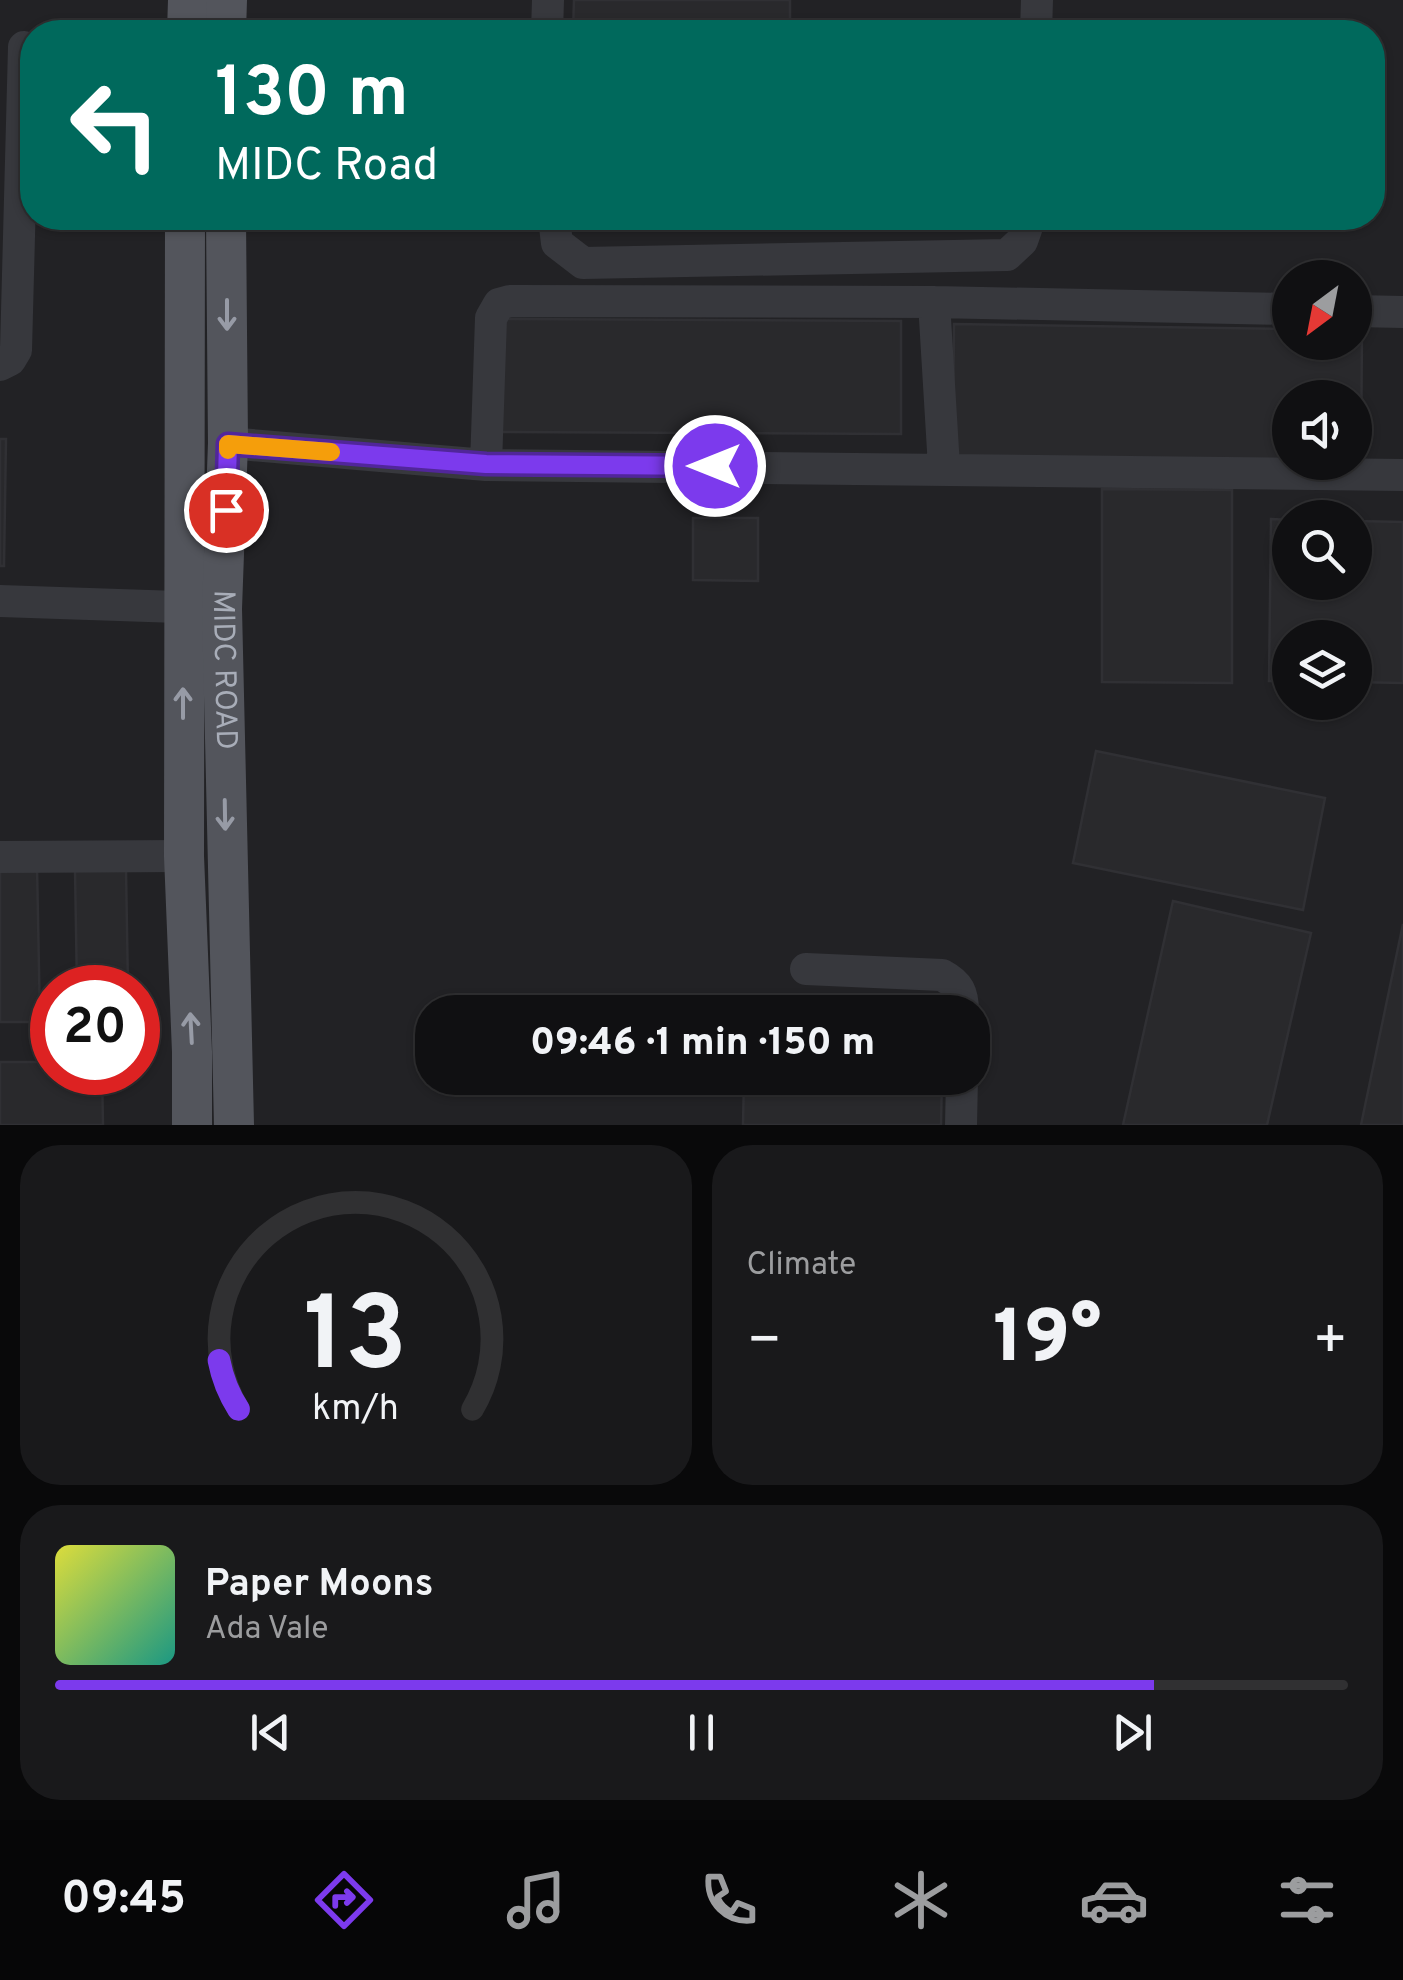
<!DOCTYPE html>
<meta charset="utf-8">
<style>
:root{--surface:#101012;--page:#19191b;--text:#f1f3f6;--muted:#9c9d9f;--line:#303032;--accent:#7c3aed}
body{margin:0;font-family:Overpass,sans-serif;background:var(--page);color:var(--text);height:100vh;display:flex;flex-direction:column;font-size:38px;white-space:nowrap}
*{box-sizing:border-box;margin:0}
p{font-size:32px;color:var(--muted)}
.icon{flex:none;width:55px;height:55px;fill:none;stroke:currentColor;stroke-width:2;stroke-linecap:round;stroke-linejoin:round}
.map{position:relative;height:1125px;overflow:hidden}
.details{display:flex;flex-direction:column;gap:20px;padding:20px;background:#09090a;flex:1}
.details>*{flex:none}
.hud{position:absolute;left:20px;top:20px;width:1365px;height:210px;border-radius:40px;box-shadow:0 2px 8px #0004,0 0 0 2px var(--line);background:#00695c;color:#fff;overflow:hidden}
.needle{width:65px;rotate:212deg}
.controls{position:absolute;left:1272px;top:260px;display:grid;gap:20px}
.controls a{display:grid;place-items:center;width:100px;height:100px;border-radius:50%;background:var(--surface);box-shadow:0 2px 8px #0004,0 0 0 2px var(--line);font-size:50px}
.speed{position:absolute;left:30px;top:965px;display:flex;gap:20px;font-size:50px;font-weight:700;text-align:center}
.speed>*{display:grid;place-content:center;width:130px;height:130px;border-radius:50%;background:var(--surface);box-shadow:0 2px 8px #0004,0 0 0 2px var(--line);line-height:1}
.speed .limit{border:15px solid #d22;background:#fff;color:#111}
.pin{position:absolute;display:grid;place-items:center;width:85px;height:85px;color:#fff;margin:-42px;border:5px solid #fff;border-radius:50%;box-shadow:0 2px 10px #0007}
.me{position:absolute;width:110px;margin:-55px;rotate:270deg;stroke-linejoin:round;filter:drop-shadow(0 0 8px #0008)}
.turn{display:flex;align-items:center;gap:35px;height:210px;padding:0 30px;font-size:45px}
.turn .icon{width:130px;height:130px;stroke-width:2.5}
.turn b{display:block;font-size:70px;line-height:85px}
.big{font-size:75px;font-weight:800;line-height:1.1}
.details .card{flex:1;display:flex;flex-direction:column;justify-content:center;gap:15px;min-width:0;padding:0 35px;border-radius:40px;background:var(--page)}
.details .dial{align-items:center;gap:0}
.dial svg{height:260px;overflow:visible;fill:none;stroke:var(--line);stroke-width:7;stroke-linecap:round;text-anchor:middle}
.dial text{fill:var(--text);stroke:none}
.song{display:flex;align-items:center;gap:30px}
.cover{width:120px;height:120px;border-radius:15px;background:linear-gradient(135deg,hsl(60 70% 55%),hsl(170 70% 35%))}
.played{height:10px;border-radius:5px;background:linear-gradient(90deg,var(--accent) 85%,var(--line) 85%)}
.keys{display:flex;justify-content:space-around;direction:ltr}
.heat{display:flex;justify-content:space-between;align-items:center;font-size:55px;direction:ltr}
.details .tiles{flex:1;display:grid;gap:20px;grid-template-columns:1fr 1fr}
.card:last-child{grid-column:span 2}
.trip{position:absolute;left:415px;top:995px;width:575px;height:100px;border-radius:40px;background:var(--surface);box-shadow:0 2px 8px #0004,0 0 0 2px var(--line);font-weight:800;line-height:100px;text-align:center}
.menu{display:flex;height:160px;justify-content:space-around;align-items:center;background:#060607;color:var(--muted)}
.menu .icon{width:70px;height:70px}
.menu .current{color:var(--accent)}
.menu b{font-size:45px;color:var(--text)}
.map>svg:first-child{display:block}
.built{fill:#222225;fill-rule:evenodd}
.building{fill:#29292c;stroke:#303034;stroke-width:2.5}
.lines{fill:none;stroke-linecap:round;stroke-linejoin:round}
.minor{stroke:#37383d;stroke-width:32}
.major{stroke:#53555c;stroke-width:40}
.oneway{stroke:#979ba6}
.route-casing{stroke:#51269a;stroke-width:25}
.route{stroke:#7c3aed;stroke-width:18}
.slow{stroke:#f59e0b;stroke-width:18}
.labels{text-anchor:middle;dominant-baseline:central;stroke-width:10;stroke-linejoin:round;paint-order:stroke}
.street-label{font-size:30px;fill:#a8adb8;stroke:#111113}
</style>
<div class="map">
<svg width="1403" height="1125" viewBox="0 0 1403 1125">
<rect width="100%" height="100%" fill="#161618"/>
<path class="built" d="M0,0h1403v1125h-1403zM32,32h1340v186h-1340zM1290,278h65v64h-65zM1290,398h65v64h-65zM1290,518h65v64h-65zM1290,638h65v64h-65zM52,988h86v84h-86zM432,1012h540v66h-540z"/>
<path class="building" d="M574,0h216v32h-217z
M499,319l402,2v113l-402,-2z
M954,324l336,5v13h65v-12h7l-1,132h-6v-64h-65v63l-337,-5z
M0,439h6l-2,127h-4z
M1102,489l130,1v193l-130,-1z
M693,518h65v63l-65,-1z
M1271,519l19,1v62h65v-61l48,1v161l-48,-1v-44h-65v43h-21z
M1096,751l229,47 -22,112 -230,-47z
M37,866l3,156h-40v-155z
M75,870h51l2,118h-51z
M1173,901l138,32 -44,192h-144z
M1403,924v201h-42z
M745,1005l198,4v3h-198z
M0,1062h52v10h50l1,53h-103z
M744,1078h198l-1,47h-198z"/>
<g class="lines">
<path class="minor" d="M547,32l1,-32
M1036,32l1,-32
M554,218l3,25 26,20 424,-8 15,-14 8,-23
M934,302l10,165
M1355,311l48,1
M0,365l10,-5 6,-10 8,-303
M228,443l258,22 917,10
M486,465l5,-147 8,-14 11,-3 424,1 356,7
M0,601l208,7
M0,857l184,-1
M806,969l136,6c17,9 21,18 21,37
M961,1125l1,-47"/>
<g class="major">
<path d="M187,32l1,-32"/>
<path d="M226,32l1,-32"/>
<path d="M185,218l-1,638 8,196v73"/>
<path id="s1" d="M226,218l2,225 -6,166 12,516"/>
</g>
</g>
<defs><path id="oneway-shaft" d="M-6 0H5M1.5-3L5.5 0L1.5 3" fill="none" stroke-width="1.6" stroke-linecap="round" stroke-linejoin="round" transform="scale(2.5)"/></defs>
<g class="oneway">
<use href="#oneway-shaft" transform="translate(227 315) rotate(90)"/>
<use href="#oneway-shaft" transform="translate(183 703) rotate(-90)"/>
<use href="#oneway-shaft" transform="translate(225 815) rotate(89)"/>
<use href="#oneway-shaft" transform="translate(191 1028) rotate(-93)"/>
</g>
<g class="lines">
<defs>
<path id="route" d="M226,510l2,-66 258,20 229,2"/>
</defs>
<use href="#route" class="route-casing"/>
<use href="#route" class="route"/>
<path class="slow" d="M228,450v-6l103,8"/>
</g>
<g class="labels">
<g class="street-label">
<text stroke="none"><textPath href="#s1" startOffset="452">MIDC ROAD</textPath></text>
</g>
</g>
</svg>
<div class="controls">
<a><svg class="needle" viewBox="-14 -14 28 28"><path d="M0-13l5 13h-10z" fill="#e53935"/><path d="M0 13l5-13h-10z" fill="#9c9d9f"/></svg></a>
<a><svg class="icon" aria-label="sound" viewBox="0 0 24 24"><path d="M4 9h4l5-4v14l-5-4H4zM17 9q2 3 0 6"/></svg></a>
<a><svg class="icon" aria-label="search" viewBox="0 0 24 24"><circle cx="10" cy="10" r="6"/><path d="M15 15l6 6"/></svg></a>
<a><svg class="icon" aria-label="layers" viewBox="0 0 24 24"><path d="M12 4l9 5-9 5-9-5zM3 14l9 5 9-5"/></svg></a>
</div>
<div class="speed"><div class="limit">20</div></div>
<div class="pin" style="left:226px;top:510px;background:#d93025"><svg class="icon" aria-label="arrive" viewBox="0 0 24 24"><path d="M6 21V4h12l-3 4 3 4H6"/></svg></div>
<svg class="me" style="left:715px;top:466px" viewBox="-20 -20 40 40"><circle r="17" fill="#7c3aed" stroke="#fff" stroke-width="3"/><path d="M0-11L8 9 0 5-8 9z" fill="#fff"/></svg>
<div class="trip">09:46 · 1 min · 150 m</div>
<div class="hud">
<div class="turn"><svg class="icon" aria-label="left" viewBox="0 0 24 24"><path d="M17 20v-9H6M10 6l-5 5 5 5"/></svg><div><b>130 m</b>MIDC Road</div></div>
</div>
</div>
<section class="details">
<div class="tiles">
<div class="card dial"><svg viewBox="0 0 100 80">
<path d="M14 69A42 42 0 1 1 86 69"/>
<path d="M14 69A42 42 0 0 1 8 54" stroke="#7c3aed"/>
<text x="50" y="56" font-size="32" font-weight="700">13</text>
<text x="50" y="72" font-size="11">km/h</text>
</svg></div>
<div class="card"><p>Climate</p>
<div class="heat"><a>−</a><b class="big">19°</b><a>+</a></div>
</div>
<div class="card">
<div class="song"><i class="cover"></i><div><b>Paper Moons</b><p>Ada Vale</p></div></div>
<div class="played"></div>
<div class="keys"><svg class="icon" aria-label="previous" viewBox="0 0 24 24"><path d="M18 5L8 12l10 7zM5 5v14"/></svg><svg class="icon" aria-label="pause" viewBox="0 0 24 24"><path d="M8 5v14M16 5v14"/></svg><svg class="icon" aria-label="next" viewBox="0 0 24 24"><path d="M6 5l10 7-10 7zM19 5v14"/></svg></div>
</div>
</div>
</section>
<nav class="menu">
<b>09:45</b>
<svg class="icon current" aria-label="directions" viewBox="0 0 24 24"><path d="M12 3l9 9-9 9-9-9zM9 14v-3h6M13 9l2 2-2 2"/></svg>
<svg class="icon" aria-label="music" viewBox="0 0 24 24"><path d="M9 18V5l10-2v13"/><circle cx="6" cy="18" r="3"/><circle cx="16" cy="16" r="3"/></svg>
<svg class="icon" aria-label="phone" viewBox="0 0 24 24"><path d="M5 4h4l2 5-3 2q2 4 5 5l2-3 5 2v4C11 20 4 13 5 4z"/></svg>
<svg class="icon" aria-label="climate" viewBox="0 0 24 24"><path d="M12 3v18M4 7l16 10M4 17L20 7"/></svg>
<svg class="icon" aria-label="car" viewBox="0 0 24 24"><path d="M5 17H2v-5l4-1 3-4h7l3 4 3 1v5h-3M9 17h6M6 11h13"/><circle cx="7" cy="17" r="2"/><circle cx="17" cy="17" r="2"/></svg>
<svg class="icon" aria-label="filters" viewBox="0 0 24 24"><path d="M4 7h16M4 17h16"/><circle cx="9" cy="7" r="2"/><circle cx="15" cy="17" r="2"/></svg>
</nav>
